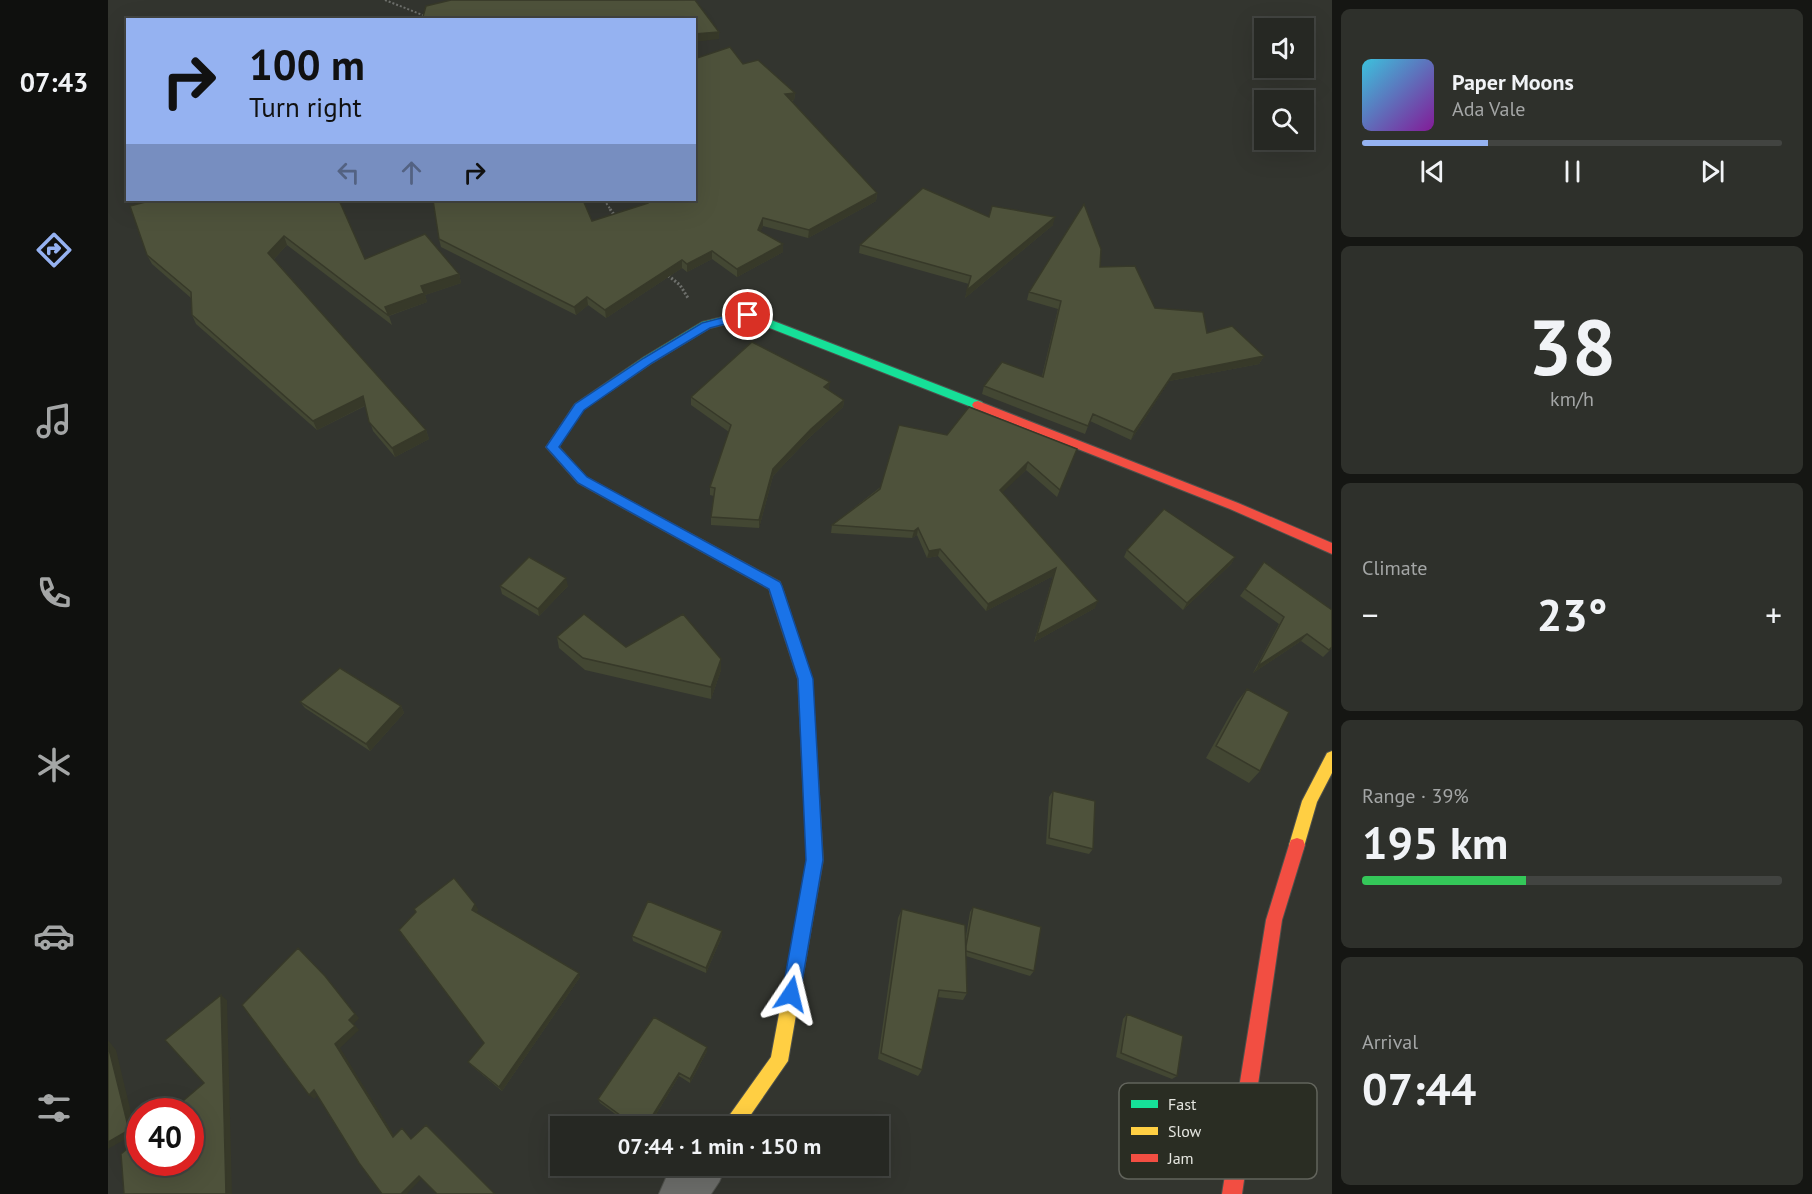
<!DOCTYPE html>
<meta charset="utf-8">
<style>
:root{--surface:#262823;--page:#2e302b;--text:#f1f3f6;--muted:#a4a6a6;--line:#424441;--accent:#95b2f1}
body{margin:0;font-family:"PT Sans",sans-serif;background:var(--page);color:var(--text);height:100vh;display:flex;flex-direction:column;font-size:22px;white-space:nowrap}
*{box-sizing:border-box;margin:0}
p{font-size:20px;color:var(--muted)}
.icon{flex:none;width:33px;height:33px;fill:none;stroke:currentColor;stroke-width:2;stroke-linecap:round;stroke-linejoin:round}
.map{position:relative;flex:1;overflow:hidden}
.panel{display:flex;flex-direction:column;gap:9px;padding:9px;background:#151613;width:480px}
.panel>*{flex:none}
.top-card{position:absolute;left:18px;top:18px;width:570px;height:183px;border-radius:0px;box-shadow:0 6px 24px #0002,0 0 0 2px var(--line);background:#95b2f1;color:#111;overflow:hidden}
.controls{position:absolute;left:1146px;top:18px;display:grid;gap:12px}
.controls a{display:grid;place-items:center;width:60px;height:60px;border-radius:0px;background:var(--surface);box-shadow:0 6px 24px #0002,0 0 0 2px var(--line);font-size:30px}
.speed{position:absolute;left:18px;top:1098px;display:flex;gap:12px;font-size:30px;font-weight:700;text-align:center}
.speed>*{display:grid;place-content:center;width:78px;height:78px;border-radius:50%;background:var(--surface);box-shadow:0 6px 24px #0002,0 0 0 2px var(--line);line-height:1}
.speed .limit{border:9px solid #d22;background:#fff;color:#111}
.pin{position:absolute;display:grid;place-items:center;width:51px;height:51px;color:#fff;margin:-26px;border:3px solid #fff;border-radius:50%;box-shadow:0 2px 6px #0007}
.me{position:absolute;width:66px;margin:-33px;rotate:10deg;stroke-linejoin:round;filter:drop-shadow(0 0 4px #0008)}
.turn{display:flex;align-items:center;gap:21px;height:126px;padding:0 24px;font-size:27px}
.turn .icon{width:78px;height:78px;stroke-width:2.5}
.turn b{display:block;font-size:42px;line-height:51px}
.lanes{display:flex;align-items:center;height:57px;padding:0 24px;background:#0003;justify-content:center;gap:30px;direction:ltr}
.lanes .off{opacity:.35}
.big{font-size:45px;font-weight:700;line-height:1.1}
.panel .widget{flex:1;display:flex;flex-direction:column;justify-content:center;gap:9px;min-width:0;padding:0 21px;border-radius:9px;background:var(--page)}
.panel .dial{align-items:center;gap:0}
.dial b{font-size:78px;line-height:1}
.song{display:flex;align-items:center;gap:18px}
.cover{width:72px;height:72px;border-radius:9px;background:linear-gradient(135deg,hsl(190 70% 55%),hsl(290 70% 35%))}
.played{height:6px;border-radius:3px;background:linear-gradient(90deg,var(--accent) 30%,var(--line) 30%)}
.keys{display:flex;justify-content:space-around;direction:ltr}
.heat{display:flex;justify-content:space-between;align-items:center;font-size:33px;direction:ltr}
.charge{height:9px;border-radius:4px;background:linear-gradient(90deg,#34c759 39%,var(--line) 0)}
.trip{position:absolute;left:442px;top:1116px;width:339px;height:60px;border-radius:0px;background:var(--surface);box-shadow:0 6px 24px #0002,0 0 0 2px var(--line);font-weight:700;line-height:60px;text-align:center}
main{display:flex;flex:1;min-height:0}
.dock{display:flex;flex-direction:column;width:108px;justify-content:space-around;align-items:center;background:#0f100e;color:var(--muted)}
.dock .icon{width:42px;height:42px}
.dock .active{color:var(--accent)}
.dock b{font-size:27px;color:var(--text)}
.map>svg:first-child{display:block}
.lines{fill:none;stroke-linecap:round;stroke-linejoin:round}
.street-casing{stroke:#4f514c;stroke-width:2}
.fast-casing{stroke:#4f514c;stroke-width:2}
.slow-casing{stroke:#4f514c;stroke-width:2}
.jam-casing{stroke:#4f514c;stroke-width:2}
.path-far1{stroke:#6e706c;stroke-width:2;stroke-dasharray:2 2;stroke-linecap:butt}
.path{stroke:#6e706c;stroke-width:3;stroke-dasharray:2 2;stroke-linecap:butt}
.street{fill:#6c6d6a;fill-rule:evenodd}
.fast{fill:#16e098;fill-rule:evenodd}
.slow{fill:#ffcf43;fill-rule:evenodd}
.jam{fill:#f24e42;fill-rule:evenodd}
.wall{fill:#434733}
.shaded-wall{fill:#373929}
.building{fill:#4e523b;stroke:#373929;stroke-width:1.5}
.route{fill:#1a73e8;stroke:#114b97;stroke-width:1.5}
.key{fill:#2a2d23;stroke:#62645c;stroke-width:1.5}
.key-label{font-size:16px;fill:#e5e6e0}
</style>
<main>
<nav class="dock">
<b>07:43</b>
<svg class="icon active" aria-label="directions" viewBox="0 0 24 24"><path d="M12 3l9 9-9 9-9-9zM9 14v-3h6M13 9l2 2-2 2"/></svg>
<svg class="icon" aria-label="music" viewBox="0 0 24 24"><path d="M9 18V5l10-2v13"/><circle cx="6" cy="18" r="3"/><circle cx="16" cy="16" r="3"/></svg>
<svg class="icon" aria-label="phone" viewBox="0 0 24 24"><path d="M5 4h4l2 5-3 2q2 4 5 5l2-3 5 2v4C11 20 4 13 5 4z"/></svg>
<svg class="icon" aria-label="climate" viewBox="0 0 24 24"><path d="M12 3v18M4 7l16 10M4 17L20 7"/></svg>
<svg class="icon" aria-label="car" viewBox="0 0 24 24"><path d="M5 17H2v-5l4-1 3-4h7l3 4 3 1v5h-3M9 17h6M6 11h13"/><circle cx="7" cy="17" r="2"/><circle cx="17" cy="17" r="2"/></svg>
<svg class="icon" aria-label="filters" viewBox="0 0 24 24"><path d="M4 7h16M4 17h16"/><circle cx="9" cy="7" r="2"/><circle cx="15" cy="17" r="2"/></svg>
</nav>
<div class="map">
<svg width="1224" height="1194" viewBox="0 0 1224 1194">
<rect width="100%" height="100%" fill="#33352f"/>
<g class="lines">
<defs>
<path id="street" d="M567,1166h51l-7,16 -8,12h-52l7,-16z"/>
<path id="fast" d="M640,311l234,91 2,3 -6,4 -4,-1 -227,-89 -37,9 -58,35 -69,47 -24,36h-8l-2,-3 26,-39 69,-47 58,-35z"/>
<path id="slow" d="M447,439l4,1 2,3 -2,4 27,30 194,105 4,11 -2,4h-10l-3,-8 -191,-106 -32,-36 5,-7z
M1224,751v22l-15,29 -14,48 -6,2 -6,-2 -2,-5 13,-44 25,-48z
M697,909l6,2 2,6 -25,144 -45,65h-20l3,-6 45,-63 26,-140 2,-6z"/>
<path id="jam" d="M870,401l260,102 94,40v11l-102,-45 -256,-101 -2,-3 2,-3z
M669,588l5,1 2,4 28,86 11,181 -10,57 -2,6 -6,2 -6,-2 -2,-6 10,-57 -9,-181 -28,-86 2,-4z
M1189,838l6,2 2,5 -23,75 -40,274h-20l44,-274 23,-75 2,-5z"/>
</defs>
<use href="#street" class="street-casing"/>
<use href="#fast" class="fast-casing"/>
<use href="#slow" class="slow-casing"/>
<use href="#jam" class="jam-casing"/>
<path class="path-far1" d="M277,0l50,20
M496,200l7,10"/>
<path class="path" d="M502,209l5,7
M557,273l15,12 8,13"/>
<use href="#street" class="street"/>
<use href="#fast" class="fast"/>
<use href="#slow" class="slow"/>
<use href="#jam" class="jam"/>
</g>
<path class="wall" d="M635,64l52,29 -1,7 -2,1 85,92 -1,8 -68,37 -45,-12 -3,6 23,20 -46,25 -25,-18 -25,13 -5,-4 -76,50 -18,-13 -12,10 -135,-68 -2,-8 153,-18 102,-21z
M45,200l212,59 94,15 2,9 -36,12 2,7 -38,14 3,9 -105,-80 -13,14 152,171 3,9 -34,18 -22,-26 -8,-25 -48,24 -121,-106 -4,-9 -1,-17 -39,-34 -5,-9z
M881,217l64,8 -88,73 4,-14 -110,-31 1,-8z
M992,267l55,41 52,25 57,23 -5,8 -90,17 -38,59 -41,-19 -5,13 -103,-40 2,-8 58,-10 16,-67 -31,-9 2,-8z
M721,389l-1,1 16,10 -1,7 -33,30 -37,39 -14,52 -48,-3v-8l3,-21 -4,-1v-8l19,-55 -38,-27v-8z
M839,435l130,14 -20,48 -31,-27 -24,22 93,116 -61,34 19,-66 -67,35 -48,-55 -11,2 -10,-23 -5,3 -81,-5 1,-8z
M1019,550l108,7 -4,7 -48,46 -59,-53z
M1156,562l68,86 -9,9 -22,-16 -48,32 26,-49 -39,-28z
M392,586h68l-29,30 -37,-22z
M449,637l69,10 95,12v11l-10,29 -126,-29 -26,-22z
M1139,689l13,82 -11,12 -43,-25 31,-56z
M192,702l101,4 3,7 -34,38 -65,-43z
M945,791l40,58 -4,5 -43,-10 3,-47z
M865,907l61,64 -4,5 -64,-20 1,37 -4,7 -26,-3 -15,73 -4,6 -40,-17 20,-141 4,-9 64,27 4,-24z
M370,909l-2,4 104,64 -78,114 -30,-25 -4,-4 16,-19 -82,-108z
M614,931v5l-16,37 -73,-32 -1,-5z
M1019,1014l50,62 -5,3 -56,-22 7,-38z
M599,1051l-17,32 -11,-7 -30,50h-17l-32,-23 -2,-4z"/>
<path class="shaded-wall" d="M611,32v7l-25,3v-8z
M687,93l-1,7 -9,1v-7z
M769,193l-1,8 -68,37 1,-8z
M947,217l-2,8 -88,73 2,-8z
M655,218v8l-5,12v-8z
M176,236l3,9 -16,17 -3,-9z
M675,244v8l-46,25v-8z
M604,251v8l-25,13v-8z
M574,260v8l-76,50 -1,-8z
M351,274l2,9 -36,12 2,7 -39,14 -3,-9 36,-21z
M479,297l1,8 -12,10 -2,-8z
M1156,356l-5,8 -90,17 -38,59 3,-8 39,-58z
M722,382l-1,7 -6,6 1,-8z
M255,396l3,9 -49,25 -4,-9z
M736,400l-1,7 -33,30 -37,39 -14,52v-8l14,-51 38,-40z
M318,430l3,9 -34,18 -3,-9z
M920,462l-2,8 -28,27 2,-7z
M810,528l-1,7 -5,3 2,-7z
M832,549l-2,7 -11,2 2,-7z
M1127,557l-4,7 -48,46 4,-7z
M948,568l-3,8 -67,35 2,-7z
M458,578l2,8 -29,30 -1,-7z
M990,601l-3,7 -61,34 3,-7z
M1199,634l-6,7 -48,32 5,-7z
M613,659v11l-10,29v-12z
M293,706l3,7 -34,38 -4,-7z
M367,904l3,5 -3,7 -3,-6z
M614,931v5l-16,37v-5z
M471,973l1,4 -78,114 -3,-4z
M217,976l34,42 -5,6 5,6 -19,18 57,92 -4,-3 -58,-93 14,-24z
M113,995l6,5 5,194h-6z
M0,1040l8,10 20,83 -28,16z
M599,1047v4l-17,32v-4z
M571,1073v3l-30,50h-3z
M206,1090l5,4 -5,5 -5,-4z
M311,1176l3,2 -15,16h-6z"/>
<path class="building" d="M343,0h244l24,32 -25,2v-14h-272l4,-14z
M622,47l13,17 15,-4 37,33 -10,1 92,99 -68,37 -46,-12 -5,12 25,14 -46,25 -25,-18 -25,13 -5,-4 -77,50 -18,-13 -13,10 -135,-68 -6,-39h150l9,21 56,-18 2,-3h44v-141z
M815,188l66,29 3,-11 63,11 -88,73 4,-14 -111,-31z
M45,200h186l26,59 60,-25 34,40 -38,12 3,7 -39,14 4,9 -105,-80 -16,17 158,177 -34,18 -23,-26 -6,-26 -50,25 -121,-106 -1,-23 -44,-37 -17,-49z
M976,204l17,45 -1,18 35,-1 20,42 48,4 4,21 25,-7 32,30 -91,18 -39,58 -41,-18 -5,12 -104,-40 18,-24 41,15 18,-76 -32,-9z
M644,342l78,40 -6,5 20,13 -33,29 -38,40 -14,51 -48,-3 4,-29 -5,-1 21,-62 -40,-28z
M861,407l108,42 -17,41 -32,-28 -28,28 98,111 -61,34 19,-67 -68,36 -48,-55 -11,2 -11,-23 -4,3 -82,-6 48,-36 19,-64 48,10z
M1056,509l71,48 -48,46 -60,-53z
M421,557l37,21 -28,31 -38,-23z
M1156,562l68,48v37l-3,3 -22,-16 -49,32 26,-49 -39,-28z
M476,614l42,33 57,-33 38,45 -10,28 -128,-29 -26,-21z
M232,668l61,38 -35,38 -66,-42z
M1139,689l42,23 -29,59 -44,-25z
M945,791l42,10 -2,48 -44,-11z
M346,878l21,26 -3,6 107,63 -80,114 -31,-25 16,-19 -85,-113 17,-18 -2,-3z
M540,901l74,30 -16,37 -74,-32z
M865,907l68,20 -7,44 -68,-20v-5z
M794,909l63,16 2,68 -28,-3 -17,80 -41,-17z
M190,948l27,28 30,38 -6,6 6,6 -20,18 58,93 9,-9 9,11 15,-14 69,69h-58l-18,-18 -18,18h-19l-23,-31 -45,-73 -5,5 -67,-90z
M113,995l5,199h-102l-3,-40 19,-16v24h50v-50h-20l34,-29 -39,-43z
M1019,1014l56,22 -6,40 -56,-23z
M546,1017l53,30 -17,32 -11,-6 -33,53h-11l-37,-27z
M0,1045l21,85 -21,12z"/>
<path class="route" d="M640,311l4,1v5l-42,11 -58,35 -68,47 -25,37 28,30 193,105 2,4 31,93 10,181 -23,134 -3,6 -6,3 -6,-3 -3,-6 24,-134 -8,-181 -29,-90 -191,-106 -32,-36 29,-43 69,-46 58,-35z"/>
<rect x="1011" y="1083" width="198" height="96" rx="9" class="key"/>
<rect x="1023" y="1100" width="27" height="8" fill="#16e098"/>
<rect x="1023" y="1127" width="27" height="8" fill="#ffcf43"/>
<rect x="1023" y="1154" width="27" height="8" fill="#f24e42"/>
<g class="key-label">
<text x="1060" y="1110">Fast</text>
<text x="1060" y="1137">Slow</text>
<text x="1060" y="1164">Jam</text>
</g>
</svg>
<div class="controls">
<a><svg class="icon" aria-label="sound" viewBox="0 0 24 24"><path d="M4 9h4l5-4v14l-5-4H4zM17 9q2 3 0 6"/></svg></a>
<a><svg class="icon" aria-label="search" viewBox="0 0 24 24"><circle cx="10" cy="10" r="6"/><path d="M15 15l6 6"/></svg></a>
</div>
<div class="speed"><div class="limit">40</div></div>
<div class="pin" style="left:640px;top:315px;background:#d93025"><svg class="icon" aria-label="arrive" viewBox="0 0 24 24"><path d="M6 21V4h12l-3 4 3 4H6"/></svg></div>
<svg class="me" style="left:683px;top:994px" viewBox="-20 -20 40 40"><path d="M0-17L14 15 0 8-14 15z" fill="#1a73e8" stroke="#fff" stroke-width="4"/></svg>
<div class="trip">07:44 · 1 min · 150 m</div>
<div class="top-card">
<div class="turn"><svg class="icon" aria-label="right" viewBox="0 0 24 24"><path d="M7 20v-9h11M14 6l5 5-5 5"/></svg><div><b>100 m</b>Turn right</div></div>
<div class="lanes"><svg class="icon off" aria-label="left" viewBox="0 0 24 24"><path d="M17 20v-9H6M10 6l-5 5 5 5"/></svg><svg class="icon off" aria-label="ahead" viewBox="0 0 24 24"><path d="M12 20V5M6 11l6-6 6 6"/></svg><svg class="icon" aria-label="right" viewBox="0 0 24 24"><path d="M7 20v-9h11M14 6l5 5-5 5"/></svg></div>
</div>
</div>
<section class="panel">
<div class="widget">
<div class="song"><i class="cover"></i><div><b>Paper Moons</b><p>Ada Vale</p></div></div>
<div class="played"></div>
<div class="keys"><svg class="icon" aria-label="previous" viewBox="0 0 24 24"><path d="M18 5L8 12l10 7zM5 5v14"/></svg><svg class="icon" aria-label="pause" viewBox="0 0 24 24"><path d="M8 5v14M16 5v14"/></svg><svg class="icon" aria-label="next" viewBox="0 0 24 24"><path d="M6 5l10 7-10 7zM19 5v14"/></svg></div>
</div>
<div class="widget dial"><b>38</b><p>km/h</p></div>
<div class="widget"><p>Climate</p>
<div class="heat"><a>−</a><b class="big">23°</b><a>+</a></div>
</div>
<div class="widget"><p>Range · 39%</p><b class="big">195 km</b><div class="charge"></div></div>
<div class="widget"><p>Arrival</p><b class="big">07:44</b></div>
</section>
</main>
